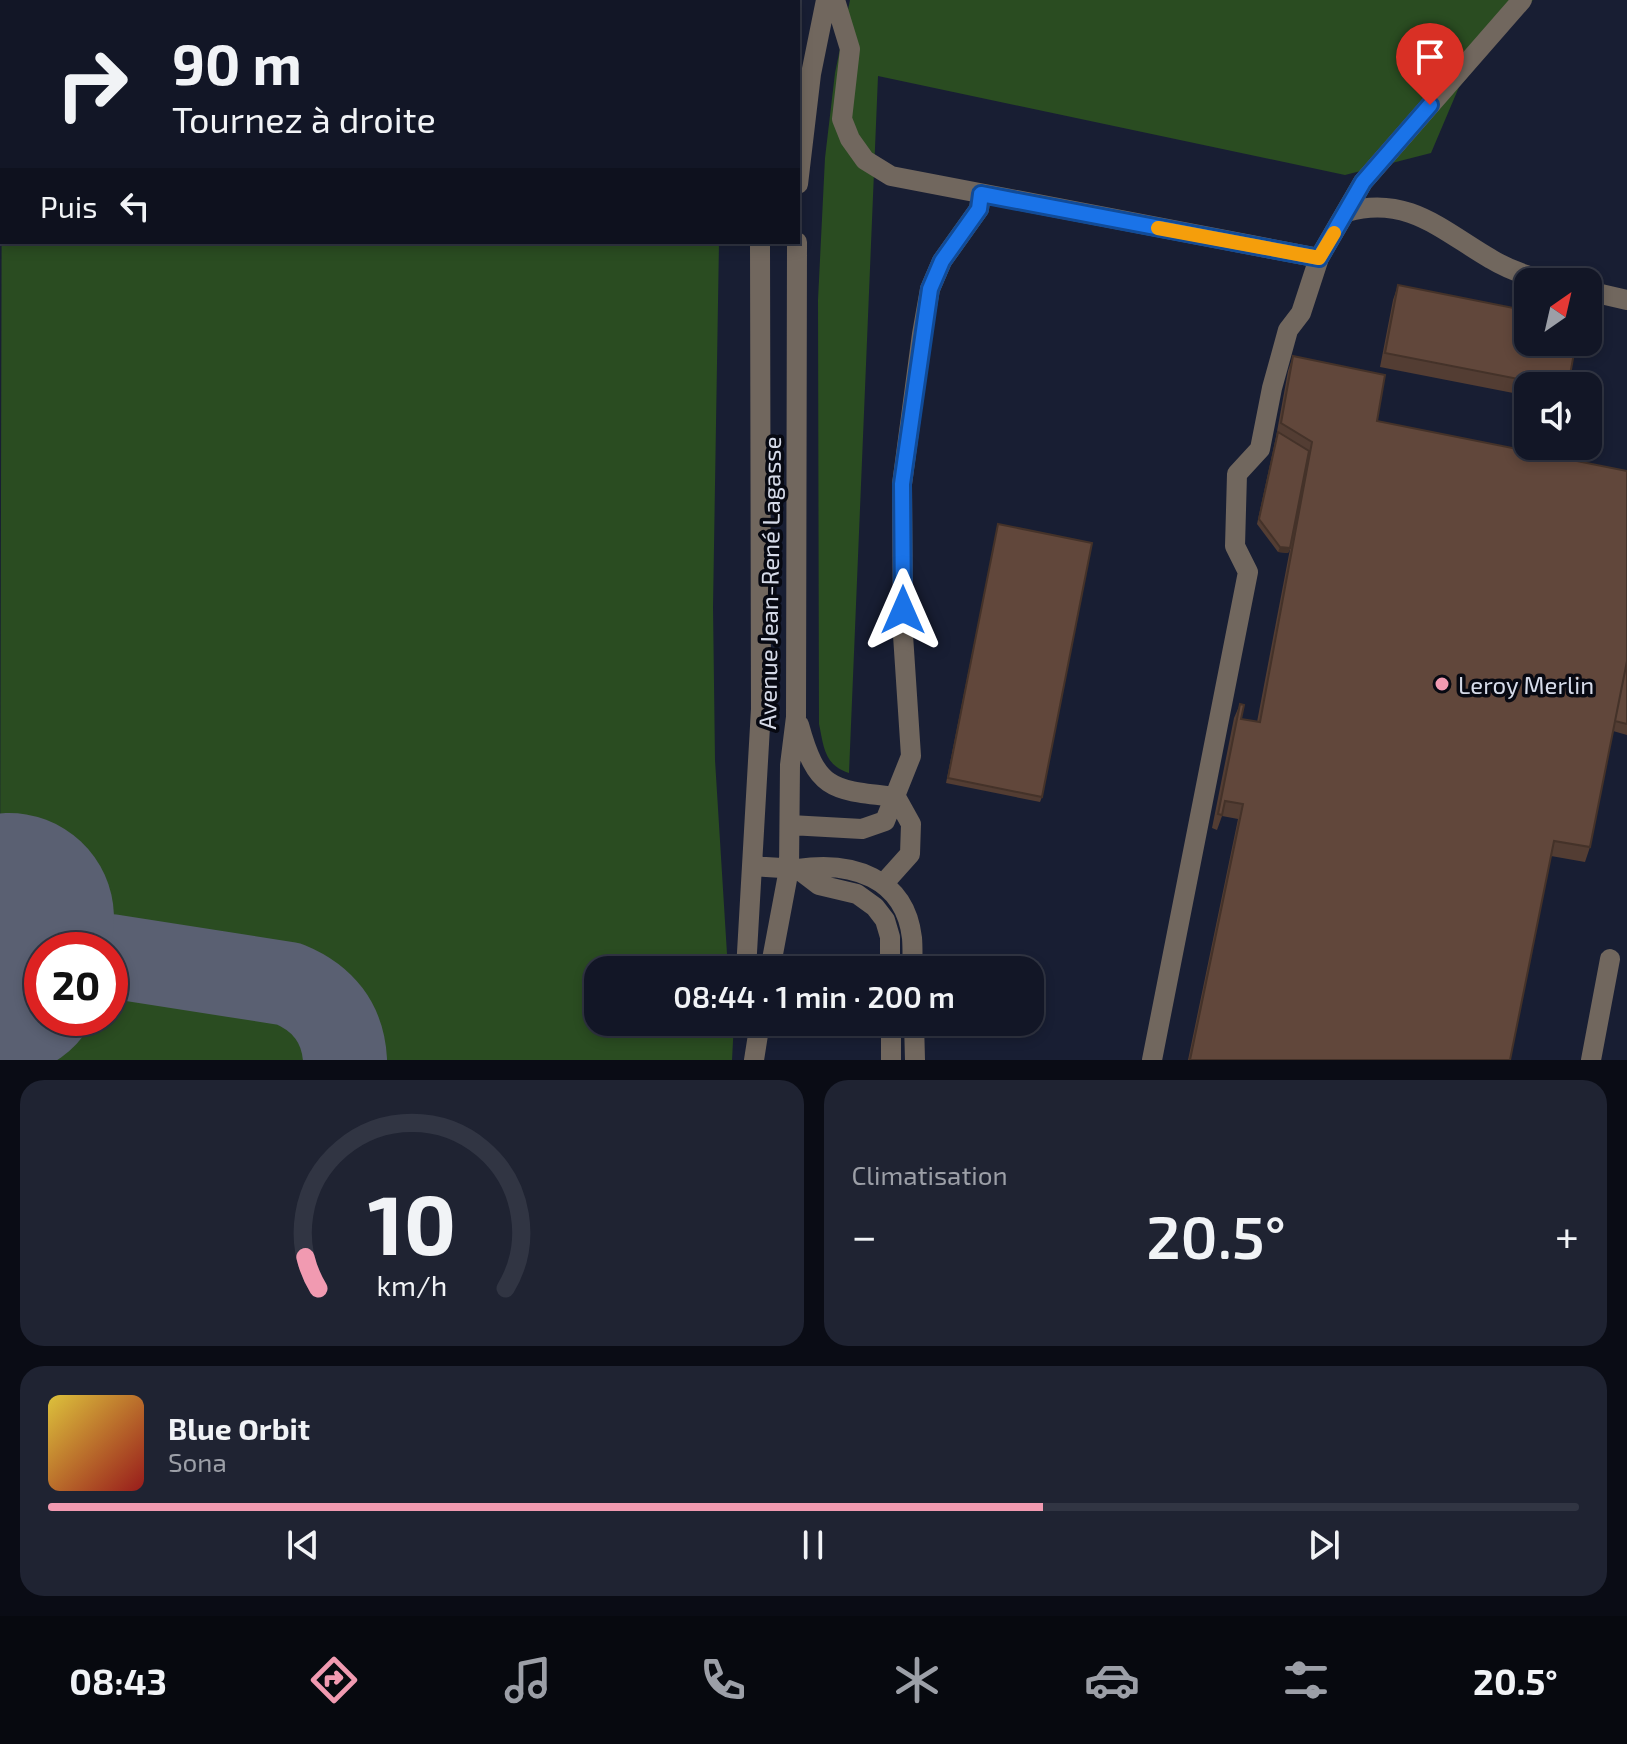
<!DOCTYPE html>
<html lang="fr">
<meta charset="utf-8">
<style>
:root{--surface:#121626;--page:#1f2332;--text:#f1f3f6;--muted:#9c9fa7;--line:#313543;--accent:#f19ab1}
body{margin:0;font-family:"Exo 2",sans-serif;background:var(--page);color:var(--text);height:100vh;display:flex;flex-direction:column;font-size:30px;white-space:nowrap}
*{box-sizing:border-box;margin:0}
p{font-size:26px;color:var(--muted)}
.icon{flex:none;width:44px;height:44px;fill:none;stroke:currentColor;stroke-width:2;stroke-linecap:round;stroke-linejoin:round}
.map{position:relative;height:1060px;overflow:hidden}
.panel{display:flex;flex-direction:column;gap:20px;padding:20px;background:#0a0c15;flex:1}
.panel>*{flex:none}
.hud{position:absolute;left:0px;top:0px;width:800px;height:244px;box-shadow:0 4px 12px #0003,0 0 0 2px var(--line);background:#121626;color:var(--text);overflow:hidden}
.needle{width:52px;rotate:34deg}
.fabs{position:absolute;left:1514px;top:268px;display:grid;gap:16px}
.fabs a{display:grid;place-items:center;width:88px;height:88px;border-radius:16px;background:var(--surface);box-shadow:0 4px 12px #0003,0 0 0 2px var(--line);font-size:40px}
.speed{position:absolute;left:24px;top:932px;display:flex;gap:16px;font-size:40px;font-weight:700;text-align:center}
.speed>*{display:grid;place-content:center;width:104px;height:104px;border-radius:50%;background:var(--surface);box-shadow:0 4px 12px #0003,0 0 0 2px var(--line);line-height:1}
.speed .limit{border:12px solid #d22;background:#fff;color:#111}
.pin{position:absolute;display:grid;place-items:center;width:68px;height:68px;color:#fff;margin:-82px -34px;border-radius:50% 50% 50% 0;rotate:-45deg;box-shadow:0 0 8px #0007}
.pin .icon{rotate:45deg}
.me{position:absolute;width:88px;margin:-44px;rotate:0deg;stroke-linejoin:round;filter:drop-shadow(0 0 6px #0008)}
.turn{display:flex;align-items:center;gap:28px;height:168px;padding:0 40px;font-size:36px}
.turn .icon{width:104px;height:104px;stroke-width:2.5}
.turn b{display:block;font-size:56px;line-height:68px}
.then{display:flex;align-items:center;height:76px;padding:0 40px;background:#0003;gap:16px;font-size:30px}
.big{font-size:60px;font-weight:600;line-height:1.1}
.panel .tile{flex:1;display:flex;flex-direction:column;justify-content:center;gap:12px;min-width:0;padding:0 28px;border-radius:24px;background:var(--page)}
.panel .dial{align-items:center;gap:0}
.dial svg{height:208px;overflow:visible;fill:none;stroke:var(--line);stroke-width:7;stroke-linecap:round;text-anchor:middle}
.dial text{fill:var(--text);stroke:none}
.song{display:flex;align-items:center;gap:24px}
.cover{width:96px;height:96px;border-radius:12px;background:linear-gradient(135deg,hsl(50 70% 55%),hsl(0 70% 35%))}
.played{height:8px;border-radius:4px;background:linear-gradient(90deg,var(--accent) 65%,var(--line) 65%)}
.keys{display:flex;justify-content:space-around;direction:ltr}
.heat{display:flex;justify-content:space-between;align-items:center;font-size:44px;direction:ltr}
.panel .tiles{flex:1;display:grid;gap:20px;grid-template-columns:1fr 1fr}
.tile:last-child{grid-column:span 2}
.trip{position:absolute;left:584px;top:956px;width:460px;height:80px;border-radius:24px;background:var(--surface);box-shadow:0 4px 12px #0003,0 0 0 2px var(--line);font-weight:600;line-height:80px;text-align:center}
.dock{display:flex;height:128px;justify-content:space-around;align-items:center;background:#07090f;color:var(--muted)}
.dock .icon{width:56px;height:56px}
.dock .current{color:var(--accent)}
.dock b{font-size:36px;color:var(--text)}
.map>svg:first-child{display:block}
.green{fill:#2a4c21}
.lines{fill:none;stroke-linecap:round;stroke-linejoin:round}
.taxiway{stroke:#5a6072;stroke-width:84}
.runway{stroke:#5a6072;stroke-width:210}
.minor{stroke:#71675e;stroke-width:20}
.wall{fill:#533d33}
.shaded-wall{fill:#443229}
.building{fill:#61473b;stroke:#443229;stroke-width:2}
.route-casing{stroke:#114b97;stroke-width:20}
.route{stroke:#1a73e8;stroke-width:14}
.slow{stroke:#f59e0b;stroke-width:14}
.poi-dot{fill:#f19ab1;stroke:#070912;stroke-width:3}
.labels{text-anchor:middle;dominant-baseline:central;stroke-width:7;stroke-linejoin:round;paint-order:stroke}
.street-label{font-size:24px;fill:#d6dbe9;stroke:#070912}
.poi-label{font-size:24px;fill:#d6dbe9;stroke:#070912;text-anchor:start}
</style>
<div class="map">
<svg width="1627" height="1060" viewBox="0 0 1627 1060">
<rect width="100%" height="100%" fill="#181e33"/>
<path class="green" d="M25,0h699l-700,2z
M850,0h683l-74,87 -28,66 -86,22 -467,-99 -29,697c-25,-8 -25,-26 -30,-49l-1,-424 7,-142 10,-85z
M2,73v169h717l-6,365 2,153 13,210h-130v52h136l-2,38h-367c1,-54 -24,-74 -69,-98l-296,-50z
M117,983c27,0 166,17 182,29 17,11 22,29 22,48h-266l5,-25 10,-17h40v-34z"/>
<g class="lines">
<path class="taxiway" d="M110,956l179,28c34,14 54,39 56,76
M0,999l19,-30 23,-14"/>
<path class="runway" d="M0,972l9,-54"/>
<path class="minor" d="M835,0l15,49 -8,70 8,20 15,21 26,16 428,82
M788,2l1,-2
M798,184l13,-110 15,-74
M1347,212c60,-18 97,20 144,47 18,11 39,18 59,23
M1588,291l39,9
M799,725c18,66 33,65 97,72
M790,825l72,4 23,-8 26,-65 -8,-121 -1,-151 20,-150 8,-45 12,-28 37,-52 2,-15
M752,866l46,3 21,16 38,9 18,13 10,13 5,17v33
M798,869c53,-8 107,8 114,69 1,11 0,22 1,32
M884,883l26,-29 1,-30 -15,-27
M746,970l15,-261 -1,-467
M770,970l19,-101 1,-104 6,-48 1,-475
M891,1022v38
M914,1022l1,38
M754,1060l6,-38
M1152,1060l96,-488 -13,-26 2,-72 23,-25 12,-61 16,-58 13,-17 18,-55 44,-76 159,-182
M1591,1060l19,-101"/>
</g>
<path class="wall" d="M1398,285l170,101h-40v10l-148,-29 13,-67z
M1293,356l84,65 250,50v264l-14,-4 -23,116 -5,15 -34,-6 -41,204h-322l50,-241 -16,-3 -5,14 -5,-2 22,-110 6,-14 1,15 16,3 33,-173 -2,4 -10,-1 -21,-28 19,-87 12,-66z
M998,524l44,273 -2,5 -94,-19z"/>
<path class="shaded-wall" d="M1280,547l10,1 -2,5 -10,-1z"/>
<path class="building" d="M1398,285l130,26v31h48l-8,44h-14l-169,-33z
M1293,356l92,19 -8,46 250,50v190l-37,186 -36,-6 -44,219h-320l53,-256 -18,-3 -3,14 -4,-1 22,-110 4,1 -3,14 19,3 52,-280 -31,-19z
M1278,432l31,19 -19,97 -10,-1 -21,-28z
M998,524l94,19 -50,254 -94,-19z
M1627,661v63l-12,-3z"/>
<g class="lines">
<defs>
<path id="route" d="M903,610l-1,-126 28,-195 12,-28 37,-52 2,-15 338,64 44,-76 67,-77"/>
</defs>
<use href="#route" class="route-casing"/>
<use href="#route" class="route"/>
<path class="slow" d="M1158,228l161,30 15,-25"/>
</g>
<circle class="poi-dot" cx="1442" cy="684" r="8"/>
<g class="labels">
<g class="street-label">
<text transform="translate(769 583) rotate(-89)">Avenue Jean-René Lagasse</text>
</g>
<g class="poi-label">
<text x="1458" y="684">Leroy Merlin</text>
</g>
</g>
</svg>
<div class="fabs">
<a><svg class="needle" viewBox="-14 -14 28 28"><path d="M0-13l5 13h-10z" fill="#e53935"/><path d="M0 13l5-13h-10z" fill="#9c9fa7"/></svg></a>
<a><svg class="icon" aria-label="sound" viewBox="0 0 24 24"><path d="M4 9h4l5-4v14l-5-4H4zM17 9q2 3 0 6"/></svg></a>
</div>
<div class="speed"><div class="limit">20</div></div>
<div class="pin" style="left:1430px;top:105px;background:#d93025"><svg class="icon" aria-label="arrive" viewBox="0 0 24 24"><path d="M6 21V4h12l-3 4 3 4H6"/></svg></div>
<svg class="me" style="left:903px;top:610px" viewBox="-20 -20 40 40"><path d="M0-17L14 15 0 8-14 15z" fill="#1a73e8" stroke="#fff" stroke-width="4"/></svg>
<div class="trip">08:44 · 1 min · 200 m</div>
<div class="hud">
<div class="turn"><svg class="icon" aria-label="right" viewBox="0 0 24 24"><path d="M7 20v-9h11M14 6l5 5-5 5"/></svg><div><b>90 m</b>Tournez à droite</div></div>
<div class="then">Puis<svg class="icon" aria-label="left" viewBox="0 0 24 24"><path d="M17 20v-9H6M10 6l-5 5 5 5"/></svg></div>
</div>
</div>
<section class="panel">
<div class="tiles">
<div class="tile dial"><svg viewBox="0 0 100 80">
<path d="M14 69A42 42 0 1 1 86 69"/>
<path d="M14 69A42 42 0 0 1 9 57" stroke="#f19ab1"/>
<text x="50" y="56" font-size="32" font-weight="700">10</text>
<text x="50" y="72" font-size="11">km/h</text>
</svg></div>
<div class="tile"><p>Climatisation</p>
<div class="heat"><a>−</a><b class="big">20.5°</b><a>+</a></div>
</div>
<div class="tile">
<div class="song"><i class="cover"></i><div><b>Blue Orbit</b><p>Sona</p></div></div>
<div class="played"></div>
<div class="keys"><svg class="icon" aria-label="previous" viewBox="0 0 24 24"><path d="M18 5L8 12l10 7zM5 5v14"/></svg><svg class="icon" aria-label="pause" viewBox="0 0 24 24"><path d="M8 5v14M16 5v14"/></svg><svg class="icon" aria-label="next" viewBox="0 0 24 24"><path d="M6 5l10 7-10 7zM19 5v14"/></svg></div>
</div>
</div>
</section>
<nav class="dock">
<b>08:43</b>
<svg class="icon current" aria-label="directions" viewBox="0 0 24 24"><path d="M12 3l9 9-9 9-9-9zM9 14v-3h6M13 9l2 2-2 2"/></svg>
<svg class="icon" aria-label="music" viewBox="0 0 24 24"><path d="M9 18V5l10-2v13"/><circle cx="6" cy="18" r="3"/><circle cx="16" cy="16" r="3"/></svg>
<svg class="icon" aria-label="phone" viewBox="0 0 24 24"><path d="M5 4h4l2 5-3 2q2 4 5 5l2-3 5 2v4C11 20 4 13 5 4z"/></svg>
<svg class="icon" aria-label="climate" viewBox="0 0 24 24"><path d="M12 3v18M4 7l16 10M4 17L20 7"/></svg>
<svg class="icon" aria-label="car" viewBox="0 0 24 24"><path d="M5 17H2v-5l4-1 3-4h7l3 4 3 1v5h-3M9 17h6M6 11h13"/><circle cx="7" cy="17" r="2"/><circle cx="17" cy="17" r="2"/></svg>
<svg class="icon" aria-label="filters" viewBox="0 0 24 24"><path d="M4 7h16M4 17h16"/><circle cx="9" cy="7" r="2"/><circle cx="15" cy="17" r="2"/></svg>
<b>20.5°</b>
</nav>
